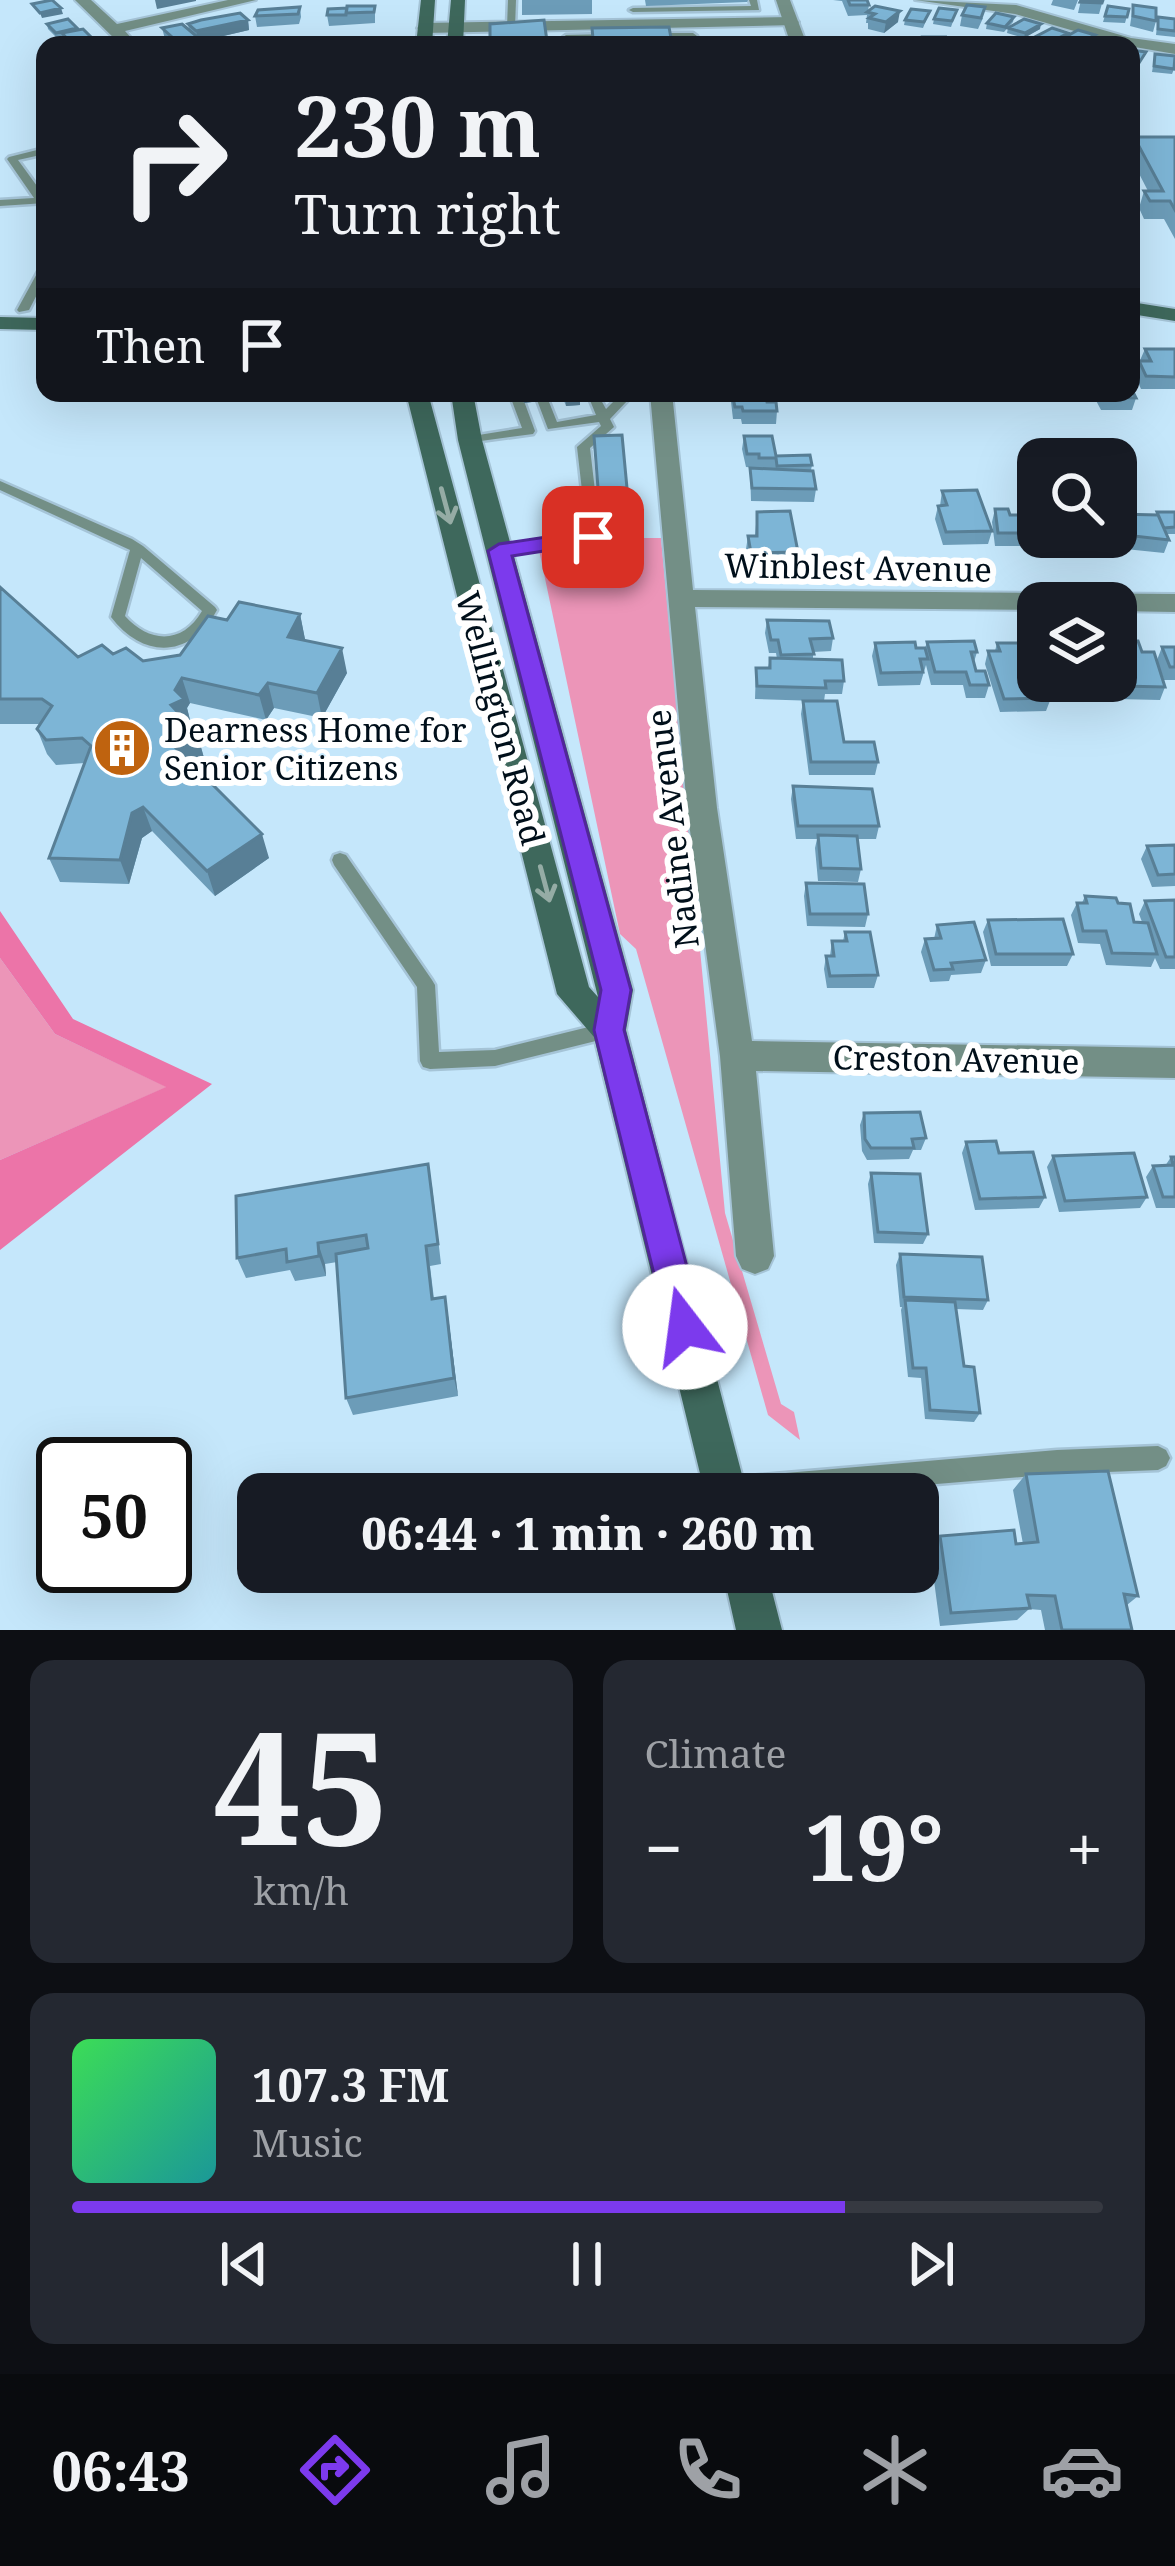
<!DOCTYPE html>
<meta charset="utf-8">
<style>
:root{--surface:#171b24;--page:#242831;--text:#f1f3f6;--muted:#9ea1a6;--line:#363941;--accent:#7c3aed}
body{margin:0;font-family:"Noto Serif",serif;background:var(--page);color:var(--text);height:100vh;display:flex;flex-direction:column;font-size:45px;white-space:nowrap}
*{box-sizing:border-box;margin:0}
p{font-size:39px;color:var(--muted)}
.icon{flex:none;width:66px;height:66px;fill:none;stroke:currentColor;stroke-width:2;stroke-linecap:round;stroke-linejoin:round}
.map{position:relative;height:1630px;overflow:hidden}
.side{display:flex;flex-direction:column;gap:30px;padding:30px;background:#0d0f14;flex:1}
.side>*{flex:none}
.banner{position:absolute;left:36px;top:36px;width:1104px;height:366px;border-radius:24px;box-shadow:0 12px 48px #0002;background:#171b24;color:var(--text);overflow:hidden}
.controls{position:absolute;left:1017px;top:438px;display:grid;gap:24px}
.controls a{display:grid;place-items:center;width:120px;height:120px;border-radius:24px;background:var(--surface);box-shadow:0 12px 48px #0002;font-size:60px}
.speed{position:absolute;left:36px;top:1437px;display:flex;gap:24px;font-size:60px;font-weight:700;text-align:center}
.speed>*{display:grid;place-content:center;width:156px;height:156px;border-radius:50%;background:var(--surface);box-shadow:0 12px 48px #0002;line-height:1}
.speed .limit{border:6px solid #111;border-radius:18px;background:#fff;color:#111}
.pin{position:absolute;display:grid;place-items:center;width:102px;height:102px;color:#fff;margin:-51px;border-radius:24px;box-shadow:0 6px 18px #0006}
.me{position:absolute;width:132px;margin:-66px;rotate:345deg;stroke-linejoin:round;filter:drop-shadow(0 0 9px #0008)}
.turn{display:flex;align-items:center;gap:42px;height:252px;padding:0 60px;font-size:54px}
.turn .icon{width:156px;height:156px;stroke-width:2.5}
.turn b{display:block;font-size:84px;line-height:102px}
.then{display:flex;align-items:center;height:114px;padding:0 60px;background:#0003;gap:24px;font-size:45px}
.big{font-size:90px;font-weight:800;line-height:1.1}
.side .widget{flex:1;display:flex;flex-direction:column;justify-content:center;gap:18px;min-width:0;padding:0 42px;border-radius:24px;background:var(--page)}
.side .dial{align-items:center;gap:0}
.dial b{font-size:156px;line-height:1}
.song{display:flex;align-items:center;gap:36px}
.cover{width:144px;height:144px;border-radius:18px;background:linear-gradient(135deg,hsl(130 70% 55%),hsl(180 70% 35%))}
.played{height:12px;border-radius:6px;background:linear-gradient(90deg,var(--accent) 75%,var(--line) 75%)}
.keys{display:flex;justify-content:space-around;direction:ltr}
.heat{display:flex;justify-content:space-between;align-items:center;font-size:66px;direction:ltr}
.side .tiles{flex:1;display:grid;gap:30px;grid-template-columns:1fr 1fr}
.widget:last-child{grid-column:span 2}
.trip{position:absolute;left:237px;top:1473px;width:702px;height:120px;border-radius:24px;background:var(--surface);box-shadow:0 12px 48px #0002;font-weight:800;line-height:120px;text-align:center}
.menu{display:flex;height:192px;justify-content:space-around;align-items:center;background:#090b0e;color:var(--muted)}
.menu .icon{width:84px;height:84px}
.menu .on{color:var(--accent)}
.menu b{font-size:54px;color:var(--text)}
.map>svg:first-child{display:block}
.green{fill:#ec95b8}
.forest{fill:#ec74a8}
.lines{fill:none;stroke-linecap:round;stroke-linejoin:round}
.service-casing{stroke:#a5c4d7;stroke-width:5}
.minor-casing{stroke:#a5c4d7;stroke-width:4}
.tertiary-casing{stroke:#a5c4d7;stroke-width:4}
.secondary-casing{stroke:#a5c4d7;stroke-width:4}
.service{fill:#738f86;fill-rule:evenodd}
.minor{fill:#738f86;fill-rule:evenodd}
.tertiary{fill:#738f86;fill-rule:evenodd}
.secondary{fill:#3e685c;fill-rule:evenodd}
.wall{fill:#6c9cb8}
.shaded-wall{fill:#587f96}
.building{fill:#7db5d6;stroke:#587f96;stroke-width:3}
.oneway{stroke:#95aca5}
.route{fill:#7c3aed;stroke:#51269a;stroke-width:3}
.labels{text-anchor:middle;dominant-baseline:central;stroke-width:12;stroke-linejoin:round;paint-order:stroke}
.street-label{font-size:33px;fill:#000f1a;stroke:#fff}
.poi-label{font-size:33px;fill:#000f1a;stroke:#fff;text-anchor:start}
</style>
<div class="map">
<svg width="1175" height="1630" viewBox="0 0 1175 1630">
<rect width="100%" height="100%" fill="#c5e7fb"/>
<path class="green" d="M632,538h29l64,675 56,191 13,8 6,28 -32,-25 -132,-466 -16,-15 -81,-384z
M0,958l55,76 112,53 -167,73z"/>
<path class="forest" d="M0,911l73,108 139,65 -212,166v-90l166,-73 -111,-53 -55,-76z"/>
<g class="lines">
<defs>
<path id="service" d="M508,0h8l-1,27 -4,3 -4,-3z
M749,0h8l2,10 -126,2 -4,-2 4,-2 118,-2z
M652,33h41l4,3 -4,3 -44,-1v-4z
M614,34l3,1v4l-51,2 -4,-3 4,-3z
M45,148v6l-27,6 27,37v6l-45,3v-6l34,-2 -27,-39 2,-2z
M45,265v14l-16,31 -10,2 -2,-2 23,-42z
M509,393h12l14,38 -2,3 -67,9v-6l56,-9z
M587,393h10l9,16 10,-10 -1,-6h12l1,7 -18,19 4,8 -24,21 9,77 13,-11 1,-16h10l3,17 -27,25 -105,14v-6l5,-1 88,-13 -10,-87 24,-21 -2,-4 -51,7 -11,-29 6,-4 4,1 10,25 39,-7z
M0,481l132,58 11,7 72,61 2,3c-26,48 -73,50 -106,7l19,-67 -130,-60zM141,558l61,53c-19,33 -52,33 -77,5z
M340,853l6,2 86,125 3,5 4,67 56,-2 114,-28 7,2 2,6 -2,6 -121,30 -65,3 -7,-2 -3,-6 -3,-74 -83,-122 -2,-5 2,-5z
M1158,1446l8,4 4,8 -4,8 -8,4 -101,4 -241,20h-100l-2,-4 4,-8 8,-4 331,-28z"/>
<path id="minor" d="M75,0h16l26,24 111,-24h28l-131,31 9,10 -5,4 -9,-1z
M915,0l101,5 115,33 44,6v10l-52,-9 -108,-31z
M791,17l8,5 -3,3 -371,8 -8,-5 8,-5z
M650,393h22l21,197 482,4v18l-59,-1v-8h-78v7l-343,-3 22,201 35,233 423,7v30l-419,-7 18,185 -6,13 -13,5 -13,-5 -6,-13 -16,-200 -33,-248z"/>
<path id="tertiary" d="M776,0h14l17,45h-16z"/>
<path id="secondary" d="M421,0h14l-3,45h-16z
M451,0h14l-2,45h-16z
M1131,302l44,7v12l-44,-7z
M0,317l45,1v12l-45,-1z
M406,393h22l161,594 9,10 -140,-557 -7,-47h22l9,47 151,550 -7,40 121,464h-42l-111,-457 -37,-43z
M723,1572h44l15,58h-46z"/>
</defs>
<use href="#service" class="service-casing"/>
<use href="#minor" class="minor-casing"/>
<use href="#tertiary" class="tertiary-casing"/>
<use href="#secondary" class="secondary-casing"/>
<use href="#service" class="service"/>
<use href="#minor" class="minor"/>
<use href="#tertiary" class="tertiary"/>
<use href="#secondary" class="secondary"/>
</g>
<path class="wall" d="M522,0h70v14l-70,1z
M645,0h103l-1,2 -101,4z
M833,0h34l2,5 -1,6 30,11 -14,11 -16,-4v-6h-2l1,-8 -19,1 -6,-15z
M1053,0h25l-4,10 -23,-5z
M1081,0h22l-4,14 -21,-1z
M1133,5l23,16 -3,11 -23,-6z
M375,6v17l-46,3 -2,-11 20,-7z
M1108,6l21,3 -4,14 -22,-1z
M300,7l1,10 -2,7 -42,3 -2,-11z
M957,10l-6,17 -18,-3 1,-5z
M930,11l-7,17 -19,-3 1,-5z
M962,15l21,3 -5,11 -18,-3z
M1014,17l-1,5 -9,10 -18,-3 1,-6z
M1158,17l17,2v18l-19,-2z
M248,20l1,10 -47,11v4h-31l-6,-6 -3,-11 27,2 -1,-6z
M47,24l30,6 15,8 2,6 2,1h-31l-2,-8 -6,1 -9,-9z
M592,28l79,10v7h-78z
M1008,28l32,1 -16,9 -17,-5z
M1068,33l-1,3 26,8 25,-2v3h-58l1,-3 -7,3h-12l-8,-3 1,-5z
M1155,54l19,15 -2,5 -20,-2z
M1134,137h41v102l-11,-20h-20l-5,-11 5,-17h4l-17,-33z
M1145,349h30v40h-34l-7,-15z
M520,393h77l-17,2v10l-14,1 -3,-8 -39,5z
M730,393h35l2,9 10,9 -1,13h-34l-1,-5h-8z
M1092,393h39l5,5 -4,12h-31z
M594,436l33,52v13h-29z
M744,436l32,20 36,9 -1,5 5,19 -2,13 -63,-1 -1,-33h8l-12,-1 -4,-18z
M942,491l50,40 -4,13 -45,1 -8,-26 3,-13h2z
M995,509l15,6 25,18 -3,13h-37l-3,-24z
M757,512l41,40 -2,13 -47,1 -3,-17 2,-13h7z
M1157,512h18v22h-9l3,6 -5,13 -58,-6 -3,-10h13v-23l40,1z
M1077,537h25l-2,5h-22z
M0,587l78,70 35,-3 30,7 37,-6 47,-35 73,-6 5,26 42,33 -25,45 -48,-10 -8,12 -76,-17 -3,5 4,16 -2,1 8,8 7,25 -11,7 76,93 -54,38 -63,-65 -10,7 -13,46 -69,-2 -11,-24 36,-95 -29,2 -9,-11 -10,-25 3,-5h-40z
M767,620l66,18 -2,13 -18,1v7l31,22 -2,13h-17l-1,7 20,41 34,20 -3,13h-66l-8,-61 2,-13h15l-63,-2 1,-31h12l2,-10 7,1 -1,-6h-7l-4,-20z
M1116,641l26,11 23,35 -5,13 -44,-1 -5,-18h5z
M927,642l50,10 -3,10 2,9 13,14 -4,13h-19l-3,-13h-32l-5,-20 -6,20 -42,1 -6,-30 3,-13 50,5z
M997,643l54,55 -5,13 -46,1 -15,-48 3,-13h7z
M1162,647h13v33h-11l-7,-20z
M793,786l86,40 -3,13h-19l4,30 -3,13 -40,-1 -3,-33 2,-9h-21l-5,-40z
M1175,845v41l-23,1 -11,-28 6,-13z
M806,883l62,31 -3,13 -58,-1 -3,-30z
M1085,896l33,7 16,19h8l-3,-8 6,-13 30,-1v69h-15l-5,-11 -4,9 -45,-2 -6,-21 -22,-1 -7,-28 6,-12h5z
M988,920l85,34 -6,12h-76l-8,-34z
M937,925l49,35 -5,13 -30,2 -2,6 -19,1 -9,-30 4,-13h9z
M845,932l33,43 -4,13h-47l-3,-19 2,-13h4l2,-15h11z
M864,1113l62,25 -5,12h-8l-4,9 -42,1 -5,-9 -2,-26z
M966,1142l33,11 46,44 -6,11 -64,2 -13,-57z
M1053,1156l94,41 -7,11 -81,4 -12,-45z
M1171,1157h4v51h-19l-10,-31 7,-11h12z
M871,1173l57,61 -5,10 -49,-1 -6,-59z
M432,1186l9,78 -11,2 4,33 14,17 10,80 -105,19 -7,-17 -9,-136 -12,2 1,12 -31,5 -5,-11 -44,8 -9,-20z
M900,1254l88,46 -5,10 -27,-1 8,57 16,47 -6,9 -49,-3 -4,-41 -13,-1 -7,-67 1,-3h-2l-4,-42z
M1026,1474l112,122 -11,9 5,25h-87l-4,-20 -12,-1 -12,11 -77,6 -10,-76 10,-14 83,8 -10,-54z"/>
<path class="shaded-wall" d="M155,0h41v1l-39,8z
M61,8l2,6 -21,4 -2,-5z
M900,11l-2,11 -14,11 2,-11z
M248,20l1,10 -47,11v4h-21l17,-4 -2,-10z
M1041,24l-1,5 -16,9 1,-5z
M1095,35l-2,10h-17z
M92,38l2,7h-23v-2z
M524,393h39v5l-39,5z
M566,393h31l-17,2v10l-14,1z
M300,614l5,25 -12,23 -5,-25z
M342,648l5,25 -25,45 -5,-25z
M182,678l8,25 -3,5 4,16 -12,7 -8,-26 4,-15z
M268,683l6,25 -8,12 -7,-25z
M197,733l7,25 -21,14 -8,-25z
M143,807l9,24 -10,7 -13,46 -9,-24 12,-47z
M262,834l7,24 -54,38 -8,-25z
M318,1243l7,21 1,12 -7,-20z
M445,1297l3,19 10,80 -4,-18z"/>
<path class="building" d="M52,0l9,8 -21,5 -8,-9z
M848,0h19l2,5h-19z
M1081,0h22l-1,3 -22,-1z
M967,5l18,2 -4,11 -19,-3z
M1133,5l23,3v13l-23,-5z
M347,6h28l-1,6 -28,1z
M875,6l25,5 -14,11 -17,-4 6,-4 -8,-2z
M1108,6l21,3 -2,8 -22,-1z
M300,7l-2,7 -43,2 3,-6z
M347,8l-1,7h-19l1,-6z
M939,8l18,2 -5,11 -18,-2z
M911,9l19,2 -6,11 -19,-2z
M240,13l8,7 -52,11 -8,-7 13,-4z
M996,13l18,4 -9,10 -18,-4z
M1158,17l17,2v12l-17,-2z
M68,19l9,9 -21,5 -9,-9z
M1024,19l17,5 -16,9 -17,-5z
M544,20l3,21h-9v4h-48v-21z
M182,24l19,16 -20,5 -19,-17z
M669,27l2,11 -78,1 -1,-11z
M1052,28l16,5 -17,9 -16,-5z
M83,29l9,9 -21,5 -9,-10z
M1078,30l17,5 -19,10 -12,-2 4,-2 -6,-2z
M923,37h23l4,8h44h-67z
M1101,38l17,4 -3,3h-29l2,-2 6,2z
M1131,50l15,2 -7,11 -8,-1z
M1155,54l20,2 -1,13 -20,-3z
M1134,137h41v73l-5,-9h-20l-6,-10h19z
M1145,349h30v28l-29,-1 -7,-15h12z
M1131,388l5,10 -31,-1 -2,-4h28z
M732,393h33l2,9h9l1,9h-34l-1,-4h-7z
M622,435l5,53h-29l-4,-52z
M744,436h28l4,20 34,-1 2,10 -35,1 -1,-8h-17v-4h-12z
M750,468l63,3 3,18 -64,-1z
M977,490l15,41 -46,1 -8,-26 9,-1 -5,-14z
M995,509h13l2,6h20l5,18h-37z
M790,511l8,41 -47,1 -3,-17h9v-24z
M1157,512h18v15l-11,1z
M1116,514l42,1 11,25 -53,-6z
M0,587l78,70 24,-12 11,9 13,-6 17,13 37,-6 28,-39 19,4 12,-18 61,12 -12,23 54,11 -25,45 -49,-10 -9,12 -77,-17 -7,12 9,9 -13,6 26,28 -22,14 87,87 -55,37 -64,-64 -11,6 -12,47 -71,-2 42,-112 -9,-8 -36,2 -9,-11 15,-23 -10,-7h-42z
M767,620l62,1 4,17 -23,1 4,15 -33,1 -3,-15h-7z
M974,641l3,11h-6l5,19h9l4,14h-19l-4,-13h-31l-8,-30z
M1116,641h22l4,11h12l11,35 -43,-1 -6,-19z
M915,642l1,6h9l3,11h-8l3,13 -42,1 -6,-30z
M997,643h34l7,19v19h7l6,17 -47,1 -16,-48h12z
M1162,647h13v20h-5z
M770,658l72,2 2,21h-19l1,7 -69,-2 -1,-18h14z
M803,701h34l7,41h30l4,20h-67z
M793,786l79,3 7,37h-81z
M818,835l39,1 4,33 -40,-1z
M1175,845v29l-17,1 -11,-29z
M806,883l58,1 4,30h-58z
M1085,896l31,2 2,5 12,1 4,18 14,1 9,31 -45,-1 -6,-22h-23l-6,-28h10z
M1175,900v57h-9l-21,-56z
M1063,919l10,35h-77l-8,-34z
M974,922l12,38 -35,3 2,6 -19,1 -9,-31 16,-1 -4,-13z
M845,932h25l8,43 -48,1 -4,-20h8l-2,-15h15z
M920,1112l6,26 -14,1 2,9h-43l-6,-9 -1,-26z
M996,1141l3,12 34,-1 12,45 -65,2 -14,-57z
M1134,1153l13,44 -82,4 -12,-45z
M1171,1157h4v40h-12l-10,-31 20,-1z
M428,1164l10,80 -12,2 6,53 13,-2 9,81 -108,20 -10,-144 32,-6 -2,-13 -48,8 1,13 -32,6 -1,-13 -49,9 -1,-62z
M871,1173l49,1 8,60 -50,-2z
M900,1254l82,3 6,43 -84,-3z
M905,1300l50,2 9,64 10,1 6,46 -50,-3 -4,-42h-13z
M1108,1471l30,125 -14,-2 8,36h-70l-7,-34 -28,-1 3,13 -79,5 -11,-77 74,-6 2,14 22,-2 -12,-68z"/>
<defs><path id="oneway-shaft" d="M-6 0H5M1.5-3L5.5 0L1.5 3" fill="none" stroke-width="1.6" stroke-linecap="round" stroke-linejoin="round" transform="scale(3)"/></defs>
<g class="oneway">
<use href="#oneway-shaft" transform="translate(446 506) rotate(75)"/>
<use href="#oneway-shaft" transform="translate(545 884) rotate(75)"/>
</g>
<path class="route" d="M593,530l12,7 -4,5 -89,14 119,434 -7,40 79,297 -6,13 -12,5 -13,-5 -5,-13 -73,-297 7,-40 -113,-439 11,-7z"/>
<defs>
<symbol id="building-disc" viewBox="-11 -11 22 22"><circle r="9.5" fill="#bf630f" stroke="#fff"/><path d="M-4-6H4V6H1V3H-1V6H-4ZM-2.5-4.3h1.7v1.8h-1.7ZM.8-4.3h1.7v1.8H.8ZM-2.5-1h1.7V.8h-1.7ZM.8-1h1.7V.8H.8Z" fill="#fff"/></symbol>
</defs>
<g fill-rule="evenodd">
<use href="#building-disc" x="89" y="715" width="66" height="66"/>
</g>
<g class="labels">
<g class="street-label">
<text transform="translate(858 567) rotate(1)">Winblest Avenue</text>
<text transform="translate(501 718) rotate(75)">Wellington Road</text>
<text transform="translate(672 829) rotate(-97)">Nadine Avenue</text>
<text transform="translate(956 1059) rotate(1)">Creston Avenue</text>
</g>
<g class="poi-label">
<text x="164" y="729">Dearness Home for<tspan x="164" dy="38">Senior Citizens</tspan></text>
</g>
</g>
</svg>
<div class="controls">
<a><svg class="icon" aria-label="search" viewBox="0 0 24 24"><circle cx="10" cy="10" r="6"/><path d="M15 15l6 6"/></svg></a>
<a><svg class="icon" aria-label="layers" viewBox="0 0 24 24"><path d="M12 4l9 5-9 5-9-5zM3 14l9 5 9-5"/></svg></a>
</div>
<div class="speed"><div class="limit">50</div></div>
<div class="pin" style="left:593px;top:537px;background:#d93025"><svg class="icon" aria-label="arrive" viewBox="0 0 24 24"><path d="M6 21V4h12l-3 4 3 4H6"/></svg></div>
<svg class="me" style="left:685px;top:1327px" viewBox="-20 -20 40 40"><circle r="19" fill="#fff"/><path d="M0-13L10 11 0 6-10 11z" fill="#7c3aed"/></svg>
<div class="trip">06:44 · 1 min · 260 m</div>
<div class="banner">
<div class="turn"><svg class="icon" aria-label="right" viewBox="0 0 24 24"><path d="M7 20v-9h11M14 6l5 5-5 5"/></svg><div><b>230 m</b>Turn right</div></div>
<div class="then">Then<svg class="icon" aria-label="arrive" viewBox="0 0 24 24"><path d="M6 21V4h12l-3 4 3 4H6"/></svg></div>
</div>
</div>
<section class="side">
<div class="tiles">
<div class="widget dial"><b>45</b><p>km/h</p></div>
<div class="widget"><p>Climate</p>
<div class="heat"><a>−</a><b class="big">19°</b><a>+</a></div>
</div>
<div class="widget">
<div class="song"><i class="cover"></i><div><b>107.3 FM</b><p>Music</p></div></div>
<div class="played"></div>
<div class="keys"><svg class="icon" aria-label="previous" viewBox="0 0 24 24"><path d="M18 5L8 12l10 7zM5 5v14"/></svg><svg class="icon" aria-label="pause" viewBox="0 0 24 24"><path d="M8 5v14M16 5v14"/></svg><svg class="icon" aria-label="next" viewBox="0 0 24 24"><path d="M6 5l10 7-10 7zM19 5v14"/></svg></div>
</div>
</div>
</section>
<nav class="menu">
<b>06:43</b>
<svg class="icon on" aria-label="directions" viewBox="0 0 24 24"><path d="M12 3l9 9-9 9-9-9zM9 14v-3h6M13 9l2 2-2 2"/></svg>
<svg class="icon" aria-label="music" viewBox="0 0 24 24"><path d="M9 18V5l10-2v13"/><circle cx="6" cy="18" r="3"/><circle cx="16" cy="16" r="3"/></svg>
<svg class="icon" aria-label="phone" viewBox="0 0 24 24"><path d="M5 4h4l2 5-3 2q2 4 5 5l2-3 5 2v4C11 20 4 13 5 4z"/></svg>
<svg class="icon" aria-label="climate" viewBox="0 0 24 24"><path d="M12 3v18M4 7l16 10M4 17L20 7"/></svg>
<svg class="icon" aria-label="car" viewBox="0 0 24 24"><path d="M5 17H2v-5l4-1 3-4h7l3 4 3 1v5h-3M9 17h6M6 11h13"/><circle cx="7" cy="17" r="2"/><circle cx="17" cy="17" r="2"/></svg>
</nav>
